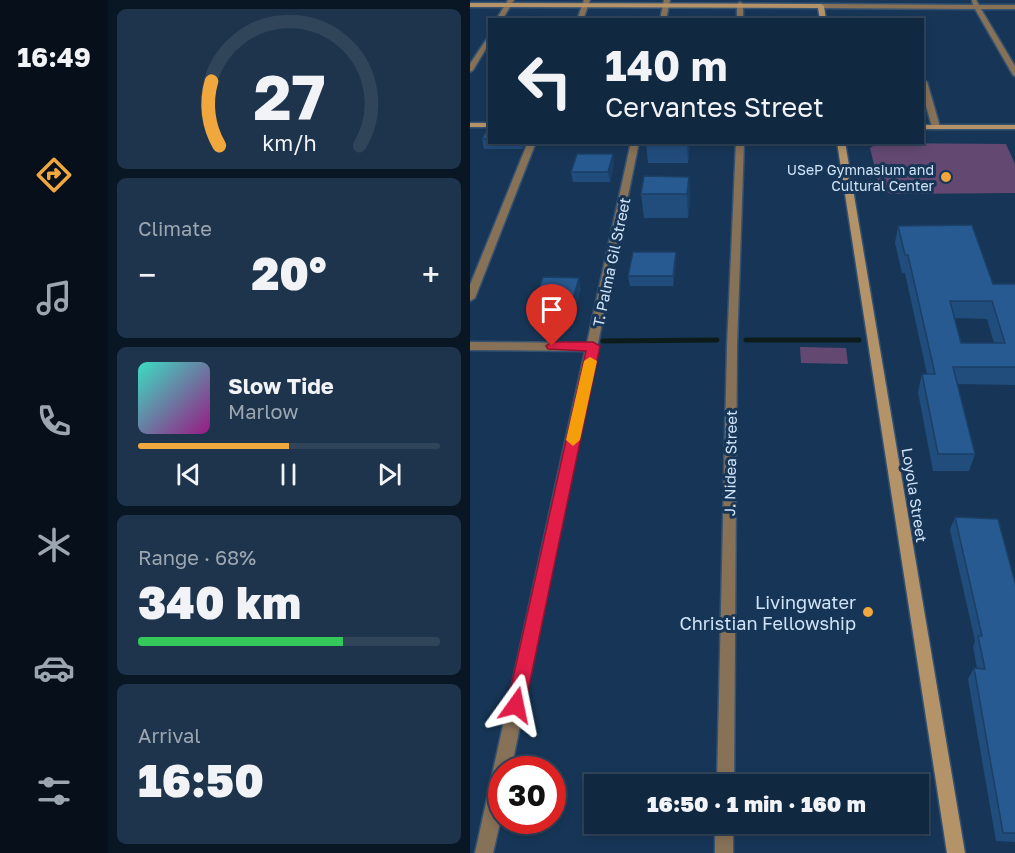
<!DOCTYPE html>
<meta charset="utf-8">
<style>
:root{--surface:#112841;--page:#1e344c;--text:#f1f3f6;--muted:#9ca6b1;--line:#30445a;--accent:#efa73e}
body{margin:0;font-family:"Golos Text",sans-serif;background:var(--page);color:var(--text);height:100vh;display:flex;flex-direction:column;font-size:22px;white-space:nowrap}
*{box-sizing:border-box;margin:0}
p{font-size:20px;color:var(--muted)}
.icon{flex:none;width:33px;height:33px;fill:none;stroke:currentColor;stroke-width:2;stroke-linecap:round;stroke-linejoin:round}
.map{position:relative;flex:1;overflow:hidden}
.details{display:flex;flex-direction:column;gap:9px;padding:9px;background:#091624;width:362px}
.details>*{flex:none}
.banner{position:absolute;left:18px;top:18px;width:436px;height:126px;border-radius:0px;box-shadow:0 3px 9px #0003,0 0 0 2px var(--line);background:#112841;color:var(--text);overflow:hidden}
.speed{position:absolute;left:18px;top:756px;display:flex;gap:12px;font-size:30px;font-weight:700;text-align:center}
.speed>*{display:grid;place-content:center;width:78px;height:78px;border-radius:50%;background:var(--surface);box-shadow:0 3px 9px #0003,0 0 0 2px var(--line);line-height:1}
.speed .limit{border:9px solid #d22;background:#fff;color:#111}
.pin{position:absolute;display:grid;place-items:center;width:51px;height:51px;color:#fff;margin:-62px -26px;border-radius:50% 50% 50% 0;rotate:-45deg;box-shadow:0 0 6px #0007}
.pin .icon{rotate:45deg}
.me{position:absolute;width:66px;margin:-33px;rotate:12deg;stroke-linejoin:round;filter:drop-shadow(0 0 4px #0008)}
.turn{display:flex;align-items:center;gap:21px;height:126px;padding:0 18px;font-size:27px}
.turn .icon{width:78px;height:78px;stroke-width:2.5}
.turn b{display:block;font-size:42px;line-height:51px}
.big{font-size:45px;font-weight:800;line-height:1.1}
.details .widget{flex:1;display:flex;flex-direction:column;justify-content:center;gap:9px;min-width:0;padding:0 21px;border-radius:9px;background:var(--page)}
.details .dial{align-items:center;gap:0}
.dial svg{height:156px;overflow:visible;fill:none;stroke:var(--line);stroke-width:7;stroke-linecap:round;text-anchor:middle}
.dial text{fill:var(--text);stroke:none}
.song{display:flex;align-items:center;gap:18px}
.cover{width:72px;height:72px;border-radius:9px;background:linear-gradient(135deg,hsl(170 70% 55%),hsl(310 70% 35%))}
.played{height:6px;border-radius:3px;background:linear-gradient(90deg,var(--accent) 50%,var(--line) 50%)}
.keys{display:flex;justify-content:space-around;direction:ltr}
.heat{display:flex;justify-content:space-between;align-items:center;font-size:33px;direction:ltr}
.charge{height:9px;border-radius:4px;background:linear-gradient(90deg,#34c759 68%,var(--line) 0)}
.trip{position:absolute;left:114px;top:774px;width:345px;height:60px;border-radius:0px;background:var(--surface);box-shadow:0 3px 9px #0003,0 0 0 2px var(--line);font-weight:800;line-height:60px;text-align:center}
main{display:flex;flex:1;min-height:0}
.tabs{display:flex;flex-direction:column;width:108px;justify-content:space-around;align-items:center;background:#07101a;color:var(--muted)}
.tabs .icon{width:42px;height:42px}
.tabs .selected{color:var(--accent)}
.tabs b{font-size:27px;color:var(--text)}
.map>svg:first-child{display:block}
.green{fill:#634972}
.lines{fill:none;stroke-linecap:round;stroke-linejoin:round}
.stream{stroke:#0d1c1b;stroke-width:5}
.street-casing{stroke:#355271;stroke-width:3}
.secondary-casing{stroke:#355271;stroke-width:3}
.street{fill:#877157;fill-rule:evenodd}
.secondary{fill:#b59368;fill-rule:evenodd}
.wall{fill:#214d7c;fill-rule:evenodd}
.shaded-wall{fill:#1b3f65}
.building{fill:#265a90;stroke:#1b3f65;stroke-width:1.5;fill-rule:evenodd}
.route{fill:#e11d48;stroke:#92132f;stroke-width:1.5}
.slow{fill:#f59e0b}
.poi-dot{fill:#efa73e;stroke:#173657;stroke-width:2}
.labels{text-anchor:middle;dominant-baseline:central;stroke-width:6;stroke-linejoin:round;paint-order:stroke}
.far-poi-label{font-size:14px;fill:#d1e3f7;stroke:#173657;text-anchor:end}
.street-label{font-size:15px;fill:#d1e3f7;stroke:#173657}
.near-poi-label{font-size:18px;fill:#d1e3f7;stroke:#173657;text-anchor:end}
</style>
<main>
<nav class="tabs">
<b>16:49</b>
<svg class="icon selected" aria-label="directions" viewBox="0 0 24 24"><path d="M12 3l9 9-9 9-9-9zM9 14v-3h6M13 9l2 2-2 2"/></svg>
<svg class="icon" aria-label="music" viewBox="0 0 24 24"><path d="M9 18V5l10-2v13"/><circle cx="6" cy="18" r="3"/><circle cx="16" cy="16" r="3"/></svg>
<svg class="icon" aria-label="phone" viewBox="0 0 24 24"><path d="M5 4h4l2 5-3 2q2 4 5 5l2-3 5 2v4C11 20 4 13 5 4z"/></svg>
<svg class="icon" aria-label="climate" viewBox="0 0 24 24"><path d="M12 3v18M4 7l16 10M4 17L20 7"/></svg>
<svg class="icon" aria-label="car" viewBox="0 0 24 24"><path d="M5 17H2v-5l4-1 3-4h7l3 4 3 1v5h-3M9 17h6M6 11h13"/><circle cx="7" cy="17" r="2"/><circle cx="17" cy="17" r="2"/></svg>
<svg class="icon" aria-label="filters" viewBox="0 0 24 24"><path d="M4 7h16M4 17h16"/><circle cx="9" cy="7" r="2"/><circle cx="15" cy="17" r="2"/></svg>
</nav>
<section class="details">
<div class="widget dial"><svg viewBox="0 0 100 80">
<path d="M14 69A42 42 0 1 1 86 69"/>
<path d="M14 69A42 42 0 0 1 10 36" stroke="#efa73e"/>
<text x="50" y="56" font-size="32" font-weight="700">27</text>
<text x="50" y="72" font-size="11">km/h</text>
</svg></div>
<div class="widget"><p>Climate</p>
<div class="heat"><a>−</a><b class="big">20°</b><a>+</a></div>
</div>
<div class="widget">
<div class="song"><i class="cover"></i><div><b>Slow Tide</b><p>Marlow</p></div></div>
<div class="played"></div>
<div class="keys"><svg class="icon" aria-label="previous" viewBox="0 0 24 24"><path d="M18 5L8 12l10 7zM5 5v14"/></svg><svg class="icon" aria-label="pause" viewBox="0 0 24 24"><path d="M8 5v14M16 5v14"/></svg><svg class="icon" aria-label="next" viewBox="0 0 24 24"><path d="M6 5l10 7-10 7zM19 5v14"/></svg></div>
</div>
<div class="widget"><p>Range · 68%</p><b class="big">340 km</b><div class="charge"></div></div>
<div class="widget"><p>Arrival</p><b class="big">16:50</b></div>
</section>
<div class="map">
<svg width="546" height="853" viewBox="0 0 546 853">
<rect width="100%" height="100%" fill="#173657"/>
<path class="green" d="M408,143l128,1 9,20v29l-124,1 -11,-5 -10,-41z
M330,347l46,1 2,16 -47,-1z"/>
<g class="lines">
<path class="stream" d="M276,340h113
M133,341l114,-1"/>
<defs>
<path id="street" d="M38,0h6l-12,20h-6z
M114,0h6l-7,20h-6z
M194,0h6l-4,20h-6z
M502,0h4l3,5h37v4h-35l35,59v9l-3,-2 -38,-66 -154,-1 -3,-2 3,-2 152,1z
M270,2l3,2v16h-6v-16z
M20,34v8l-17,28 -3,2v-8z
M453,80l4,2 13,45 -1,2 -7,-2 -9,-32z
M58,142h8l-61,156 -5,3v-16z
M161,142h8l-128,628h-9v44l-9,39h-18l110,-502 -115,-1v-8l117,1z
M266,142h8l-7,204 -3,438h-17l10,-438z
M245,824h18v29h-18z"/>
<path id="secondary" d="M0,3l351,1 3,2 2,14h-6l-2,-12 -348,-1z
M0,123h20v4h-20z
M453,125h93v4h-93z
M367,142h8l120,711h-18z"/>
</defs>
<use href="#street" class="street-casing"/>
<use href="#secondary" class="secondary-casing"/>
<use href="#street" class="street"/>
<use href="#secondary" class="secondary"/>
</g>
<path class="wall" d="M20,123v19h36l-3,7h-39l-2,-10z
M176,142h44l-2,21h-40z
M144,164l-4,18h-37l-2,-10z
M219,177l1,23 -2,18h-44l-3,-24z
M428,226l95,58h23v101l-59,-1 18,70 -6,17h-36l-15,-79 4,-18h5l-22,-101h-3l-7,-30zM484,318l33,1 7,24h-33z
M206,252v10l-3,24h-43l-2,-10z
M111,288l-6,22 -37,-1 -3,-10z
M485,517l61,69v256l-20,-1 -28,-162 6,-11h3l-4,-21 2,-6 -25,-111z"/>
<path class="shaded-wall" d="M51,142h5l-3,7z
M217,142h3l-2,21z
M143,154l1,10 -4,18 -2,-10z
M219,177l1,23 -2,18 -1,-24z
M206,252v10l-3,24v-10z
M109,278l2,10 -6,22 -2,-11z"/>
<path class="building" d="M20,123v16h-8z
M107,154h36l-5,18h-37z
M174,176l45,1 -2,17h-46z
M502,225l21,59h23v83h-63l22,87h-37l-16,-80h13l-27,-119h-3l-7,-29zM480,301h42l13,42h-44z
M163,252h43l-3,24h-45z
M73,277l36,1 -6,21h-38z
M485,517l43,2 18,67v247h-13l-29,-165 11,1 -7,-33h4z"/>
<path class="route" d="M82,342h41l7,4 -75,359 -2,6 -7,3 -6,-3 -3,-6 79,-354 -38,-2 -2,-3z"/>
<path class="slow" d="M120,357l7,4 -17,79 -7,6 -7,-6 18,-79z"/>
<g class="poi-dot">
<circle cx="476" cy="177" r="6"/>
<circle cx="398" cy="612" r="6"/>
</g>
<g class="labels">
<g class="far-poi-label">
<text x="464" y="169">USeP Gymnasium and<tspan x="464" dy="16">Cultural Center</tspan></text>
</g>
<g class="street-label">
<text transform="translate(141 262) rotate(-78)">T. Palma Gil Street</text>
<text transform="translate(260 463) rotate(-89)">J. Nidea Street</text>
<text transform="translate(445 495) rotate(81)">Loyola Street</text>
</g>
<g class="near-poi-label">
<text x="386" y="602">Livingwater<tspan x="386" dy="21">Christian Fellowship</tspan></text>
</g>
</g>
</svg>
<div class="speed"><div class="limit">30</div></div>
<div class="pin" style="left:82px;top:346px;background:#d93025"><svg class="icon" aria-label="arrive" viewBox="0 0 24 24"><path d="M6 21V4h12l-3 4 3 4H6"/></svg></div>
<svg class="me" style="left:46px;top:705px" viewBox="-20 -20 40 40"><path d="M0-17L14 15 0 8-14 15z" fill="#e11d48" stroke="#fff" stroke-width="4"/></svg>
<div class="trip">16:50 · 1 min · 160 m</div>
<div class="banner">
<div class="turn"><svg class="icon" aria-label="left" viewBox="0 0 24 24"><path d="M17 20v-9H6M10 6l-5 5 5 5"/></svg><div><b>140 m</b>Cervantes Street</div></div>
</div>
</div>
</main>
